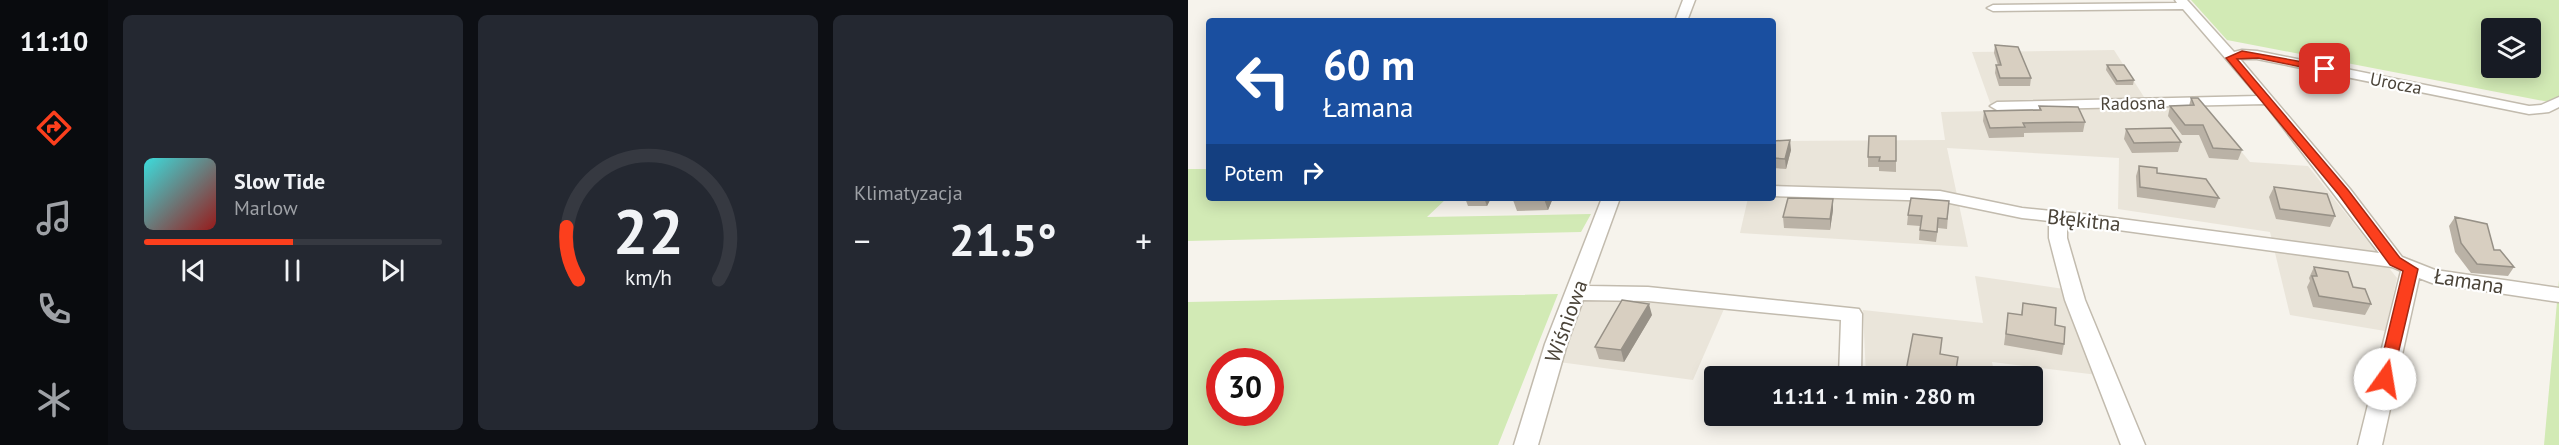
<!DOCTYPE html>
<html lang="pl">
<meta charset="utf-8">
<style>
:root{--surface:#171b24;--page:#242831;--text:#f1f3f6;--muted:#9ea1a6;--line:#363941;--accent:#fc3f1d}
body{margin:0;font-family:"PT Sans",sans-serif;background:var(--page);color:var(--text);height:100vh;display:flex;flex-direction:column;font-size:22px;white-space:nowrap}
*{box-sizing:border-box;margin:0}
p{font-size:20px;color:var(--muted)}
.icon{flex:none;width:33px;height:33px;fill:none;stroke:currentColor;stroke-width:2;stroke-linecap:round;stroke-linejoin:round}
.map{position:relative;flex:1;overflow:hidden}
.side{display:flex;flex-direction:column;gap:15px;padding:15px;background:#0d0f14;width:1080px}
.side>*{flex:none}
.guide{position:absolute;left:18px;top:18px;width:570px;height:183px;border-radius:6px;box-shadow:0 3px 15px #0003;background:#1a4fa0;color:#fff;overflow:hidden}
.controls{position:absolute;left:1293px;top:18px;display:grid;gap:12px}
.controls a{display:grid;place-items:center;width:60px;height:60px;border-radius:6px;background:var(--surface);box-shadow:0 3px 15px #0003;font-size:30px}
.speed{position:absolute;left:18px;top:348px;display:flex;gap:12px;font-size:30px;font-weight:700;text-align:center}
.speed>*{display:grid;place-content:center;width:78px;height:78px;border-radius:50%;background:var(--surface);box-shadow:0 3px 15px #0003;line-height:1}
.speed .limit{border:9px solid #d22;background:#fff;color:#111}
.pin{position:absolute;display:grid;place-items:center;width:51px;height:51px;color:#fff;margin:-26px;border-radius:12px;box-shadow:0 3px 9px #0006}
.me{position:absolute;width:66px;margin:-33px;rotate:13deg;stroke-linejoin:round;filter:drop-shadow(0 0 4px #0008)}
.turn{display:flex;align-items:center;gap:21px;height:126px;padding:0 18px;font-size:27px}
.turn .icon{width:78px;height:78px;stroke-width:2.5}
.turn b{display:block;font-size:42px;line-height:51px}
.then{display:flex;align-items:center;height:57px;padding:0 18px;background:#0003;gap:12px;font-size:22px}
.big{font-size:45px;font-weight:700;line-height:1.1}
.side .widget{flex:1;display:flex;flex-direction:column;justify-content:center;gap:9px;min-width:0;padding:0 21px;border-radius:9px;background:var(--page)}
.side .dial{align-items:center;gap:0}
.dial svg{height:156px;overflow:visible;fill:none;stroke:var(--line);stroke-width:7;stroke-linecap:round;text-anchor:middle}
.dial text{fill:var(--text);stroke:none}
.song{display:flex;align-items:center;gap:18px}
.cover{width:72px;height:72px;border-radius:9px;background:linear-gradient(135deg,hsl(180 70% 55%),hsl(0 70% 35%))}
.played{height:6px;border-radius:3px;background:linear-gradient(90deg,var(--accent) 50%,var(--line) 50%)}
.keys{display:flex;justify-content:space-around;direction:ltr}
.heat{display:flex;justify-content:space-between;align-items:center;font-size:33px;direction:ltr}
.side .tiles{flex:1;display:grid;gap:15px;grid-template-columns:repeat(3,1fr)}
.trip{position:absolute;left:516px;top:366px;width:339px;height:60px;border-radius:6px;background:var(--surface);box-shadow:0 3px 15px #0003;font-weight:700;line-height:60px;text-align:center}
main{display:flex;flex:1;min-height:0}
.tabs{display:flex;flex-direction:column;width:108px;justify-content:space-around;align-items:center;background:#090b0e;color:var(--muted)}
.tabs .icon{width:42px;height:42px}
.tabs .current{color:var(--accent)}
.tabs b{font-size:27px;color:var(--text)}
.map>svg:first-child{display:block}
.residential{fill:#eae5da}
.green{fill:#d2eab5;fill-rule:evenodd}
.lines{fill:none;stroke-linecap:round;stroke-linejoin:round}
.street-casing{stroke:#c2bbae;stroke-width:3}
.street{fill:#fff;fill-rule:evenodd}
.wall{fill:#bab2a6}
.shaded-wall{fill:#979187}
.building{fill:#d8cfc1;stroke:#979187;stroke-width:1.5}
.route{fill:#fc3f1d;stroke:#a42913;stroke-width:1.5}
.labels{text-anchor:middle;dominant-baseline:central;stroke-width:4.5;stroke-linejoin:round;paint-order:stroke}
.far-street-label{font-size:18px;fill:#4b4439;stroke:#fff}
.street-label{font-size:21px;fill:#4b4439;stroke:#fff}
</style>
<main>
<nav class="tabs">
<b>11:10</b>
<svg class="icon current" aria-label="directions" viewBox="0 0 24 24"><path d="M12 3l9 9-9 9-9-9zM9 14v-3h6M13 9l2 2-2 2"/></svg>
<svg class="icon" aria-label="music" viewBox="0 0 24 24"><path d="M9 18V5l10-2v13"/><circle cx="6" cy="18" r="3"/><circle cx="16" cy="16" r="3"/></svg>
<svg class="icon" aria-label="phone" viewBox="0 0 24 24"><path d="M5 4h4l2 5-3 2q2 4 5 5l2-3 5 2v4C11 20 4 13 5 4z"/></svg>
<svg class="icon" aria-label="climate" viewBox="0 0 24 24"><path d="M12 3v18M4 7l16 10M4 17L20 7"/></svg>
</nav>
<section class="side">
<div class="tiles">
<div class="widget">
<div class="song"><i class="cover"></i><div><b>Slow Tide</b><p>Marlow</p></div></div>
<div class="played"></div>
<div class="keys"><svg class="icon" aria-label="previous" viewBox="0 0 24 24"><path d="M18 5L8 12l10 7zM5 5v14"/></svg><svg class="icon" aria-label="pause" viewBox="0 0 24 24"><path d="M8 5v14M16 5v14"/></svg><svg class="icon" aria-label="next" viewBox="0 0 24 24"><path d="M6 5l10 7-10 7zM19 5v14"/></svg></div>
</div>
<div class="widget dial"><svg viewBox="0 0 100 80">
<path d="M14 69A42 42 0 1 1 86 69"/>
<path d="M14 69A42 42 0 0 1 8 42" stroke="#fc3f1d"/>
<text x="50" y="56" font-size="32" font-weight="700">22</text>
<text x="50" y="72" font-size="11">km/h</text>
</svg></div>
<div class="widget"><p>Klimatyzacja</p>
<div class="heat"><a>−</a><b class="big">21.5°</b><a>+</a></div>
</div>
</div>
</section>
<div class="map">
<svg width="1371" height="445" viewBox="0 0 1371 445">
<rect width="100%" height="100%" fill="#f6f3ec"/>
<path class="residential" d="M926,50l37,58 53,-2 46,56 58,4 89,112 -12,53 -95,-16 -20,-83 -152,-23 1,-51 -172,-10 21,99 -228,-14 8,-35h25v-57l172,-1 -4,-28 52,-1 -21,-59z
M787,276l89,13 34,86 -106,-13 3,14h-129l-3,-66 120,13z
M393,297l143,12 -31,71 -134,-18z"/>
<path class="green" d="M1003,0h368v104l-332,-64zM1304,28h38v40h-38z
M0,169h21v29h238l-20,19 164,-3 -10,18 -393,9z
M1371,280v165h-15z
M370,294l-60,151h-310v-143zM32,362h50v50h-50z"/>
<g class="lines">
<defs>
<path id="street" d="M495,0h12l-8,21h-12z
M987,0h12l47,52 8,-2 15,1 272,55 12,-1 18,-8v10l-10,5 -20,2 -272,-55h-17l110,130 52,68 33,13 124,18v14l-127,-19 -13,-5 -37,167h-24l43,-174 -9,-4 -325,-44v15l18,62 60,145h-24l-56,-145 -16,-62v-17l-27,-3 -82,-17 -167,-5v-10l167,5 82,17 69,7 288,38 -114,-149 -268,6 -7,-4 7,-4 261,-6 -75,-87 -190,2 -6,-3 6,-3 184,-2z
M414,198h18l-32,88 60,1 211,22 3,5 -1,62h-22l2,-56 -193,-19 -65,-1 -16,44 -29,101h-24l31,-101z"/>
</defs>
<use href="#street" class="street-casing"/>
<use href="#street" class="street"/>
</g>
<path class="wall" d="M807,45l36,33 -1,8h-31l-4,-13 1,-8h2l-4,-12z
M919,65l27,15 -1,5h-17l-10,-15z
M1003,98l51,52 -4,10 -29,-2 -10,-23h-17l-14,-19 2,-10h19z
M851,106l46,16 -2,10 -59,1v4l-35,1 -6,-17 1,-10 55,-1z
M938,129l55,13 -3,10 -46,1 -8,-14z
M708,136v36l-17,-1v-4h-11v-10z
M585,141l18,9 -5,19 -13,-1z
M951,166l80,32 -4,10 -78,-11 -1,-21z
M1086,187l61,29 -5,11 -54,-8 -7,-22z
M277,198h26l-4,8h-19z
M327,198h38l-5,12 -31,1 -4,-11z
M761,201l-2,28 -9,-1 -2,14 -17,-2 1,-14 -13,-1 1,-10z
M645,210l-3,20 -46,-2 -1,-11z
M1267,217l59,50 -6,9 -37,-3 -16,-21 -6,-26z
M1126,267l39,20 18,17 -6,11 -52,-8 -6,-20 3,-6 -1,-3z
M835,303l32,22 9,19 -2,11 -58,-10 4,-32 13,2z
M464,315l-28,47 -25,-3 -4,-12z"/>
<path class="shaded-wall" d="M602,140l1,10 -5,19 -1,-10z
M296,198h7l-4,8z
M357,198h8l-5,12 -4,-11z
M645,199v11l-3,20v-11z
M461,304l3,11 -28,47 -3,-12z"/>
<path class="building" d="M807,45l23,2 13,31h-31l-4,-13h5z
M919,65h17l10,15 -17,1z
M1003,98h7l44,52 -29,-2 -10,-23h-18l-15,-19 24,-1z
M851,106l39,1 7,15 -62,1 2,4 -35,1 -6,-17 57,-1z
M983,128l10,14 -47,1 -8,-14z
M681,136h27v25h-17l1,-4h-12z
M602,140l-5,19 -12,-1v-17z
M951,166l18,2v5l49,6 13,19 -79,-11z
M1086,187l53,7 8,22 -55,-7z
M327,198h30l-1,1 -31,1z
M600,198l45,1 -3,20 -47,-2z
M723,198l38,3 -2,18 -9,-1 -1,14 -17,-2 2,-14 -14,-1z
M1267,217l32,7 7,26h6l14,17 -37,-3 -16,-21z
M1126,267l34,5 5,15 12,2 6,15 -52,-8 -7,-20h5z
M434,300l27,4 -28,46 -26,-3z
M835,303l33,5 -1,17 10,2 -1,17 -58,-10 2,-21 14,2z
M725,334l29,4 -2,16 18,3 -3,19h-50z"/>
<path class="route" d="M1054,51l83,15 5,3 -5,3 -67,-14 -21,1 111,131 52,68 18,11 -27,115 -6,2 -6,-2 -2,-5 26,-108 -13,-6 -51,-70 -113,-137z"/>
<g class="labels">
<g class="far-street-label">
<text transform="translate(1208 83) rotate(11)">Urocza</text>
<text transform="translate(945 103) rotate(-1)">Radosna</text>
</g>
<g class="street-label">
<text transform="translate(896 220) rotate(6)">Błękitna</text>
<text transform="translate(1281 281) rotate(9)">Łamana</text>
<text transform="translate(378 321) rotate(-70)">Wiśniowa</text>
</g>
</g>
</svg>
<div class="controls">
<a><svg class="icon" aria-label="layers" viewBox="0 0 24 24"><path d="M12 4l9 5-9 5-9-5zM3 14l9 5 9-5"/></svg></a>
</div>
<div class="speed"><div class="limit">30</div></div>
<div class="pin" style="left:1137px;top:69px;background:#d93025"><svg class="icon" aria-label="arrive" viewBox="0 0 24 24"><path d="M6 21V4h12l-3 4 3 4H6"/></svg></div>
<svg class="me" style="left:1197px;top:379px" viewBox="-20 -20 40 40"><circle r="19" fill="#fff"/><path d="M0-13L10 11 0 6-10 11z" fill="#fc3f1d"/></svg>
<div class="trip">11:11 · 1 min · 280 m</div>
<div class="guide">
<div class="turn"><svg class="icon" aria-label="left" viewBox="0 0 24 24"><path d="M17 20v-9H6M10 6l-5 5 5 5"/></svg><div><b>60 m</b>Łamana</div></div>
<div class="then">Potem<svg class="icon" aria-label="right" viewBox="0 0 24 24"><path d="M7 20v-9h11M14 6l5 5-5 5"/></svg></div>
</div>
</div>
</main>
